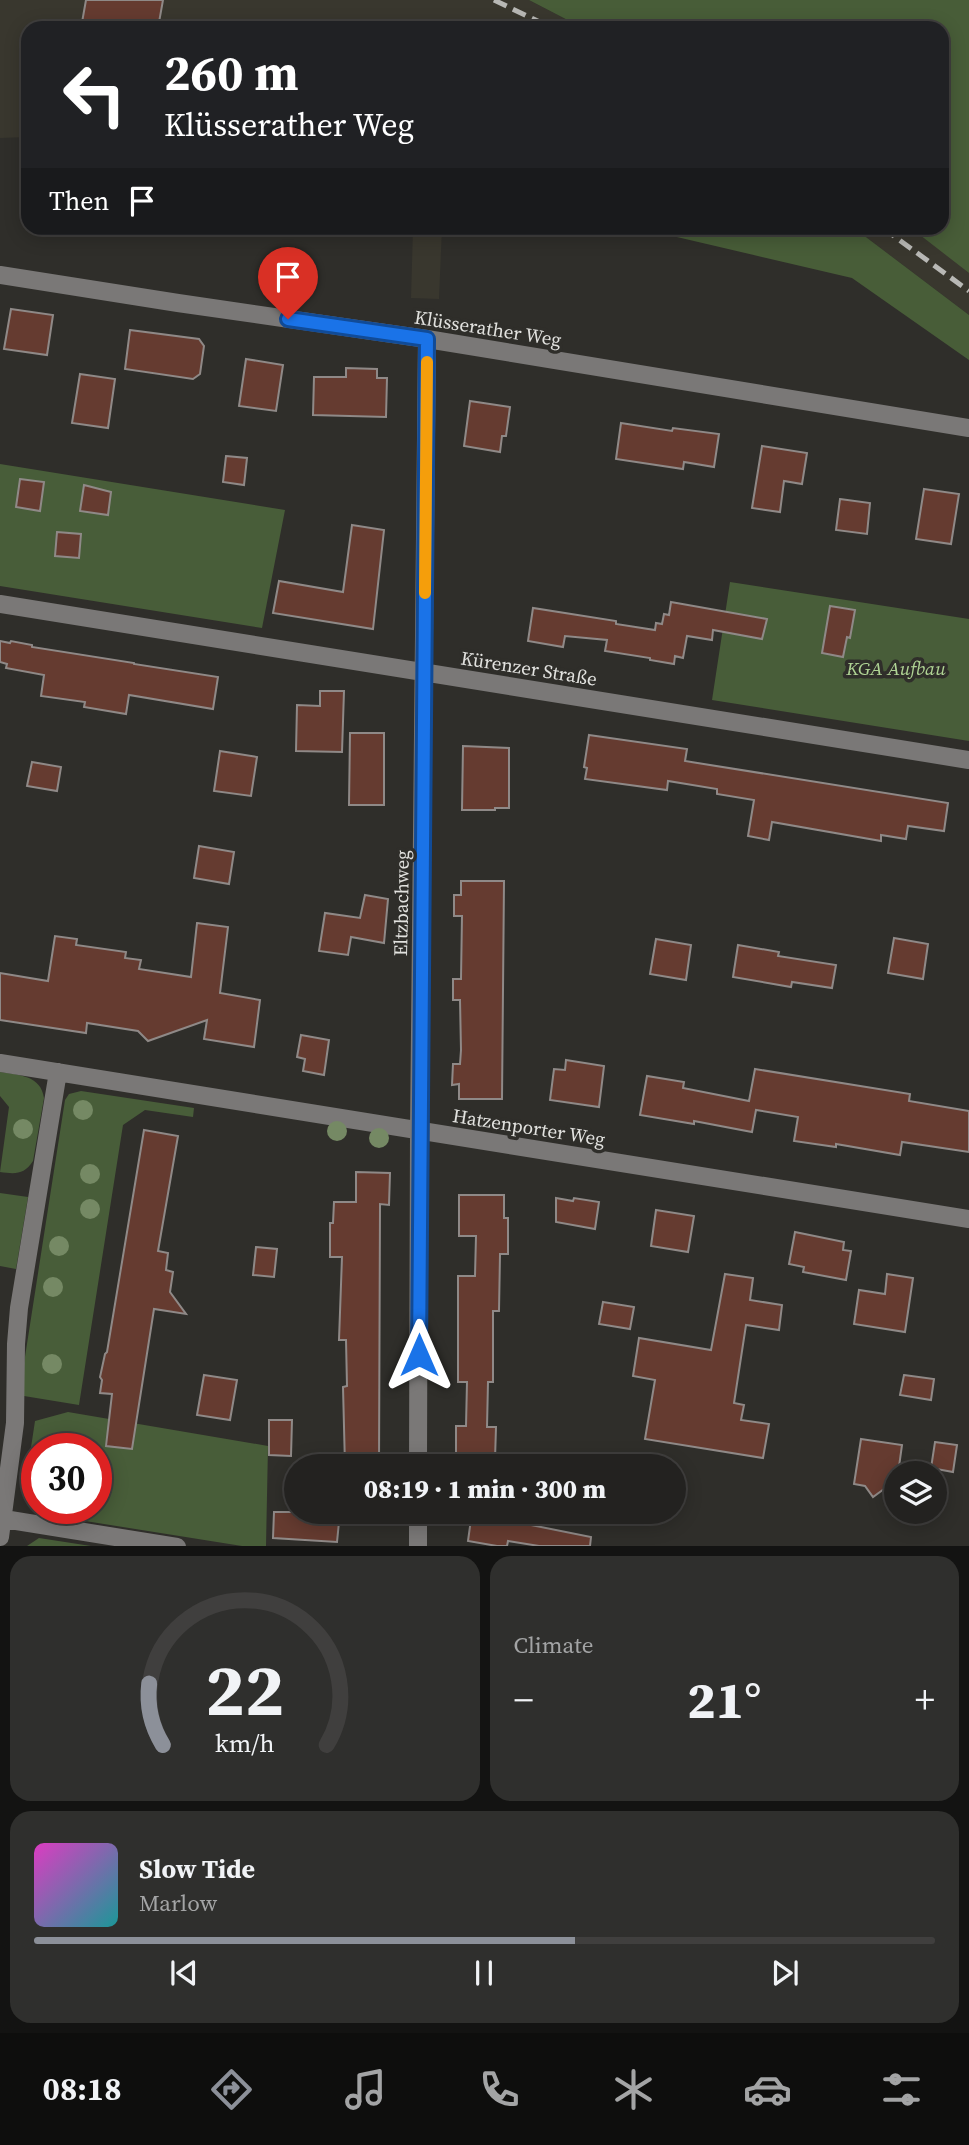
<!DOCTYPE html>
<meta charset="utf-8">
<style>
:root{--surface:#232220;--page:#2f2f2d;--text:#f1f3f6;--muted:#a3a4a5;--line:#403f3e;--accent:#8c9099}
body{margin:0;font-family:"Source Serif 4",serif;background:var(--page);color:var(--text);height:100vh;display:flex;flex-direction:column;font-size:26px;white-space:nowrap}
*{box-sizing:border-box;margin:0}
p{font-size:23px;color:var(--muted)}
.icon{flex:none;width:38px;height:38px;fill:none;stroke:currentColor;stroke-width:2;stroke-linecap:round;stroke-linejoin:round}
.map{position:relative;height:1546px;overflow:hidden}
.sheet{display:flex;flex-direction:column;gap:10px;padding:10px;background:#131312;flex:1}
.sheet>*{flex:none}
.hud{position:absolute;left:21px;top:21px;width:928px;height:214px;border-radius:21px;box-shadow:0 4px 18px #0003,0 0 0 2px var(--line);background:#202124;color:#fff;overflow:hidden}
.controls{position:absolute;left:884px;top:1461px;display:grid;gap:14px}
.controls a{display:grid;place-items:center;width:63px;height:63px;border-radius:50%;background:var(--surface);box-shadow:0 4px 18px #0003,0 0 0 2px var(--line);font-size:35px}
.speed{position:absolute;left:21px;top:1433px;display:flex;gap:14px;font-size:35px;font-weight:700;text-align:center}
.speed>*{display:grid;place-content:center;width:91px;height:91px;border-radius:50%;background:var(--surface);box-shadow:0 4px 18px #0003,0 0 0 2px var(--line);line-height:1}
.speed .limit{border:10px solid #d22;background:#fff;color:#111}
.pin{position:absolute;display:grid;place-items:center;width:60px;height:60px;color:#fff;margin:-72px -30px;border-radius:50% 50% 50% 0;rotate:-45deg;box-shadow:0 0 7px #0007}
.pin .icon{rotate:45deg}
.me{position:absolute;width:77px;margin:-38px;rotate:0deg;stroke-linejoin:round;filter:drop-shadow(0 0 5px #0008)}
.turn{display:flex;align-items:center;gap:24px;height:147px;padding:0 28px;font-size:32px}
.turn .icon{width:91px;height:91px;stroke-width:2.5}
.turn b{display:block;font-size:49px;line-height:60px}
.then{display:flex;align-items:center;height:66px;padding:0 28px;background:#0003;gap:14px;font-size:26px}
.big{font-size:52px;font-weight:800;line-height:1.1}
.sheet .tile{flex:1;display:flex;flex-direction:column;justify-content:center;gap:10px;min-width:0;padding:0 24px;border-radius:21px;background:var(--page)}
.sheet .dial{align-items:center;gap:0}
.dial svg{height:182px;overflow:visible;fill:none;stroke:var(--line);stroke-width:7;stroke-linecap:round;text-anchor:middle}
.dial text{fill:var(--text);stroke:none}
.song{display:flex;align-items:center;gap:21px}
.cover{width:84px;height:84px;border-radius:10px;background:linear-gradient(135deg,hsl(310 70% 55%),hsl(180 70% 35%))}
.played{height:7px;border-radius:4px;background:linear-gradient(90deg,var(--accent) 60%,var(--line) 60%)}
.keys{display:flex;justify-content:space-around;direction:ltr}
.heat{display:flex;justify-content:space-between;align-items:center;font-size:38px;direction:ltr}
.sheet .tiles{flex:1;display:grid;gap:10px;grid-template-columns:1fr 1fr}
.tile:last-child{grid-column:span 2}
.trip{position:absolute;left:284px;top:1454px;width:402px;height:70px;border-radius:35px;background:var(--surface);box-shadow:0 4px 18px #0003,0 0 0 2px var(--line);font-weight:800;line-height:70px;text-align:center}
.tab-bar{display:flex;height:112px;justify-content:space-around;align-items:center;background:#0e0e0d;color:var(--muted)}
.tab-bar .icon{width:49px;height:49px}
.tab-bar .active{color:var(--accent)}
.tab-bar b{font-size:32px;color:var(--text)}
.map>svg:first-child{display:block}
.built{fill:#39372e}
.green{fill:#485d39;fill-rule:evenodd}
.forest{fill:#485d38}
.building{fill:#653b30;stroke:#8f8987;stroke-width:2}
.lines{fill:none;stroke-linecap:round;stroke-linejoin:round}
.minor{stroke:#7a7877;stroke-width:18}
.rail{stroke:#b8b8b5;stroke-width:5;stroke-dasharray:14 7;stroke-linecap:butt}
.tree{fill:#758964}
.route-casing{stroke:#114b97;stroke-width:18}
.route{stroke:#1a73e8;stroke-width:12}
.slow{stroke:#f59e0b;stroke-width:12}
.labels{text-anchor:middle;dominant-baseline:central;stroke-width:7;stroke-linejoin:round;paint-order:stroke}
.street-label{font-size:19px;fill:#e2e2df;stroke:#2f2e2a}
.park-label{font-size:19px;font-style:italic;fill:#afd394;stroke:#2f2e2a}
</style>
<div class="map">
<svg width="969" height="1547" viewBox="0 0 969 1547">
<rect width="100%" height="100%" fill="#2f2e2a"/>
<path class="built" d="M0,0h529l54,28h-555v109l-28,1z
M413,228h29l-3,71 -28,-1z
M854,228h57l13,8 45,37v42z"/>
<path class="green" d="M0,464l285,46 -23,118 -262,-42z
M730,582l239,37v122l-257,-41z
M0,1072c18,3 41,3 44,26l-11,63c-9,14 -18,13 -33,11l9,-65 -9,-11z
M81,1091l113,17 -1,9 -48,-7 -22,15 -44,280 -55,-9 -2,-20 43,-276 4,-6z
M0,1193l28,4 -12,72 -16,-3z
M68,1412l200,34 -2,100h-24l-207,-33 -11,-19 11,-73zM37,1449h59v59h-59z
M39,1538l52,8h-64z"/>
<path class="forest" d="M529,0h440v273l-58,-45h31v-200h-359z
M630,228h224l115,87v45l-117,-82 -205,-48z"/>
<path class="building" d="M86,0h77l-5,28h-77z
M11,309l42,6 -6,40 -43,-6z
M130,330l69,9 5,7 -4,28 -7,5 -68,-10z
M246,359l37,6 -7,46 -37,-5z
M346,368l31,1v9h10l-1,39 -73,-2 1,-38h32z
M80,374l35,5 -7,49 -36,-5z
M470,401l40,6 -4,29h-4l-2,16 -36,-6z
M621,423l51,8 1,-3 46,6 -5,33 -30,-5 -1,7 -67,-10z
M762,446l45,7 -5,31 -18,-3 -4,31 -28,-4z
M226,456l21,2 -3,27 -21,-3z
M20,479l24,3 -4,29 -24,-4z
M84,485l27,7 -3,23 -28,-4z
M924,489l35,5 -8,50 -35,-5z
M840,499l30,4 -3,31 -31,-4z
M352,525l32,5 -11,99 -100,-16 6,-32 64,11z
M57,532l24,2 -2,24 -24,-2z
M671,602l96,17 -5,20 -49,-9 -1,10 -25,-4 -4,22 -8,-2 -1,8 -24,-4v-2l-45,-7 2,-11 -42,-4 -2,11 -35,-6 5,-33 83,13v3l39,6 1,-7 6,1 2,-10 5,1z
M830,606l25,4 -5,28 -3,-1 -4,20 -21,-4z
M0,641l10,2 1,-2 21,4v2l102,16v1l84,13 -5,32 -84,-14 -3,19 -42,-7 1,-5 -44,-6 3,-21 -38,-7 1,-4 -7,-2z
M320,691h24l-2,61 -46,-1 1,-46 23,1z
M350,733h34v72h-35z
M589,735l98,14 -2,12 263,42 -4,28 -36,-5 -2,13 -25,-4v6l-109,-19 -3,18 -21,-4 6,-36 -37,-6v-5l-49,-8 -1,9 -82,-11 2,-11 -3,-1z
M463,746l46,2v60h-14v2h-33z
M220,751l37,6 -6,39 -37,-5z
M32,762l29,5 -4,24 -30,-5z
M199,846l35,6 -5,32 -35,-6z
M461,881h43l-2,218h-43v-15l-7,1 1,-21h7l1,-14 -1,-50h-7v-21h8l1,-63h-8v-21h7z
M365,895l23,4 -4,44 -33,-6 -3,18 -29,-4 6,-38 35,5z
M197,923l31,4 -8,66 40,7 -6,47 -50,-8 3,-19 -59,21 -10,-10 -51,-8 -1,10 -86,-13v-47l48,8 7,-45 22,3 -1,6 50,7 -1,6 16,2 -2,9 52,8z
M894,938l34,6 -5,35 -35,-6z
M656,939l35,6 -5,35 -36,-6z
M738,945l41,7 -1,4 58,9 -4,23 -40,-6 -1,5 -58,-10z
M301,1035l28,5 -5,35 -21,-4 2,-12 -8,-2z
M566,1060l38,6 -5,41 -49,-7 4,-31 11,1z
M755,1069l155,25 -1,7 60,10v41l-67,-10 -2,13 -64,-11v3l-42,-6 4,-24 -42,-7 -4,22 -58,-11v3l-54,-9 7,-39 37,6 -1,6 66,13z
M144,1130l34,6 -20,115 10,2 -2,17 7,2 -3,20 16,22 -32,-5 -22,140 -26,-3 6,-52 -12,-1 2,-13 -2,-3 5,-23 2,-2z
M356,1172l34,1 -1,32 -9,-1 -1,262h-34l-2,-79 4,-1 -1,-46h-7l3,-83h-12v-34h3l1,-21h22z
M459,1195h45v23h4v36h-8l-1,57h-6v71h-5l-1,45h9l-1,32h-39v-33h10l1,-44h-9v-106h17l1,-40h-17z
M556,1198l17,3 1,-3 25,4 -4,27 -39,-7z
M656,1210l38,6 -6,36 -37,-6z
M795,1232l49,10 -1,8 8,1 -5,29 -43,-8 1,-5 -15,-3z
M256,1247l21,2 -3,28 -21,-2z
M725,1274l28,4 -3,22 32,5 -3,25 -33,-5 -12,78 10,2 -3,15 28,4 -6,34 -118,-19 10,-59 -22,-4 6,-38 72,12z
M887,1274l26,4 -8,54 -51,-8 5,-34 26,4z
M603,1302l31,5 -4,22 -31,-5z
M204,1375l33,5 -7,40 -33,-5z
M904,1375l30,4 -3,21 -31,-5z
M269,1420h23l-1,36 -22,-1z
M861,1439l41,6 -4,29h-2l-1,17 -11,-2 -11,8 -8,-11 -11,-2z
M935,1442l22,3 -4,27 -22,-4z
M274,1512h66l-3,30 -64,-4z
M472,1512h18l22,4 -1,5 80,16 -1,9h-51l-31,-5 -1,5h-10l-29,-5z"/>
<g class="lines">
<path class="minor" d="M0,275l178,28 249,36 542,89
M0,604l969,156
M0,1063l969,156
M418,1466l1,-335 8,-792
M4,1519l173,28
M0,1537l15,-114 1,-79 3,-36 39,-236
M418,1547v-35"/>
<path class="rail" d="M494,0l58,28
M883,228l86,63"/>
</g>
<g class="tree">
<circle cx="83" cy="1110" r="10"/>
<circle cx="23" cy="1129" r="10"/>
<circle cx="337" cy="1131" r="10"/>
<circle cx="379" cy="1138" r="10"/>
<circle cx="90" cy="1174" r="10"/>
<circle cx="90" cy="1209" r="10"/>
<circle cx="59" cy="1246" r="10"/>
<circle cx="53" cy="1287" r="10"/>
<circle cx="52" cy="1364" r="10"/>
</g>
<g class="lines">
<defs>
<path id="route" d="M288,319l139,20 -8,1016"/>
</defs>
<use href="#route" class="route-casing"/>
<use href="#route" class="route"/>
<path class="slow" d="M425,593l2,-231"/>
</g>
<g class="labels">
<g class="street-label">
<text transform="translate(488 328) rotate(9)">Klüsserather Weg</text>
<text transform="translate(529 668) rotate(9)">Kürenzer Straße</text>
<text transform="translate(401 903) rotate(-89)">Eltzbachweg</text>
<text transform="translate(529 1127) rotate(9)">Hatzenporter Weg</text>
</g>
<g class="park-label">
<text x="896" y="668">KGA Aufbau</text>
</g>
</g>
</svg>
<div class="controls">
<a><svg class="icon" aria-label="layers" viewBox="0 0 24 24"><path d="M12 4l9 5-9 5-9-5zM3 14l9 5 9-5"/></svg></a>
</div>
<div class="speed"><div class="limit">30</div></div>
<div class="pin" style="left:288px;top:319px;background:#d93025"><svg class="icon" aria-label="arrive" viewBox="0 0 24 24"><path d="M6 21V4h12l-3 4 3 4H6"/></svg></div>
<svg class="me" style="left:419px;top:1355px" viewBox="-20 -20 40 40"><path d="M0-17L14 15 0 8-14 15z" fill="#1a73e8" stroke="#fff" stroke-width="4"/></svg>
<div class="trip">08:19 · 1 min · 300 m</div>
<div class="hud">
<div class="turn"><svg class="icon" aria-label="left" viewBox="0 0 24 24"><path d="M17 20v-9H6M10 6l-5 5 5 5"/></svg><div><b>260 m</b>Klüsserather Weg</div></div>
<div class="then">Then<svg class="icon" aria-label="arrive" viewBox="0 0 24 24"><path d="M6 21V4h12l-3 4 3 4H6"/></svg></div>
</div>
</div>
<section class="sheet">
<div class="tiles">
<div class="tile dial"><svg viewBox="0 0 100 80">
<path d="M14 69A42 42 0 1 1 86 69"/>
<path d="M14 69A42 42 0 0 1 8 42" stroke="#8c9099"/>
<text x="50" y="56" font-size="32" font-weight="700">22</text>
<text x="50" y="72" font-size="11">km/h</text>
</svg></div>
<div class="tile"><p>Climate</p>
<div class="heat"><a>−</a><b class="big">21°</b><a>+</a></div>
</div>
<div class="tile">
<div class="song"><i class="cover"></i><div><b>Slow Tide</b><p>Marlow</p></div></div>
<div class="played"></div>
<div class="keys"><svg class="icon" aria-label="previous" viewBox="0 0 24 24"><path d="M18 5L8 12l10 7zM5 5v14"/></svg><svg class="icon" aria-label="pause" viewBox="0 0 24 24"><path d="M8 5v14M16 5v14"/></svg><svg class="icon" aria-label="next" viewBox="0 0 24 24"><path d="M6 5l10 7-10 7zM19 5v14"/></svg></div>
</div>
</div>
</section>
<nav class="tab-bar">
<b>08:18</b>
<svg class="icon active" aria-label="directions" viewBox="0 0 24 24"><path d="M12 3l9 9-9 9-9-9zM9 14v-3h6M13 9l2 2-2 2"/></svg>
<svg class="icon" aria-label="music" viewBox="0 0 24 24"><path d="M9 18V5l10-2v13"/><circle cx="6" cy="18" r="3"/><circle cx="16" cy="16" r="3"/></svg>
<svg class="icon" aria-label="phone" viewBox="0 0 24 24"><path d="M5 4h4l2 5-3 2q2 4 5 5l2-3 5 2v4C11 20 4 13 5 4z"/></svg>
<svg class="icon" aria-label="climate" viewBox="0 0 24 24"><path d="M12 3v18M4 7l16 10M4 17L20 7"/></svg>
<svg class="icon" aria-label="car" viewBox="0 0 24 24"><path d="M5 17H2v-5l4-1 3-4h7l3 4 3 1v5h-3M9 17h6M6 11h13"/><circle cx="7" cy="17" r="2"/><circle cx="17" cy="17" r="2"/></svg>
<svg class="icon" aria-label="filters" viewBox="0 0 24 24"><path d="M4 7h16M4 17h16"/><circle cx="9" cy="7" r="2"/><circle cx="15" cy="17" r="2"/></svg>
</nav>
